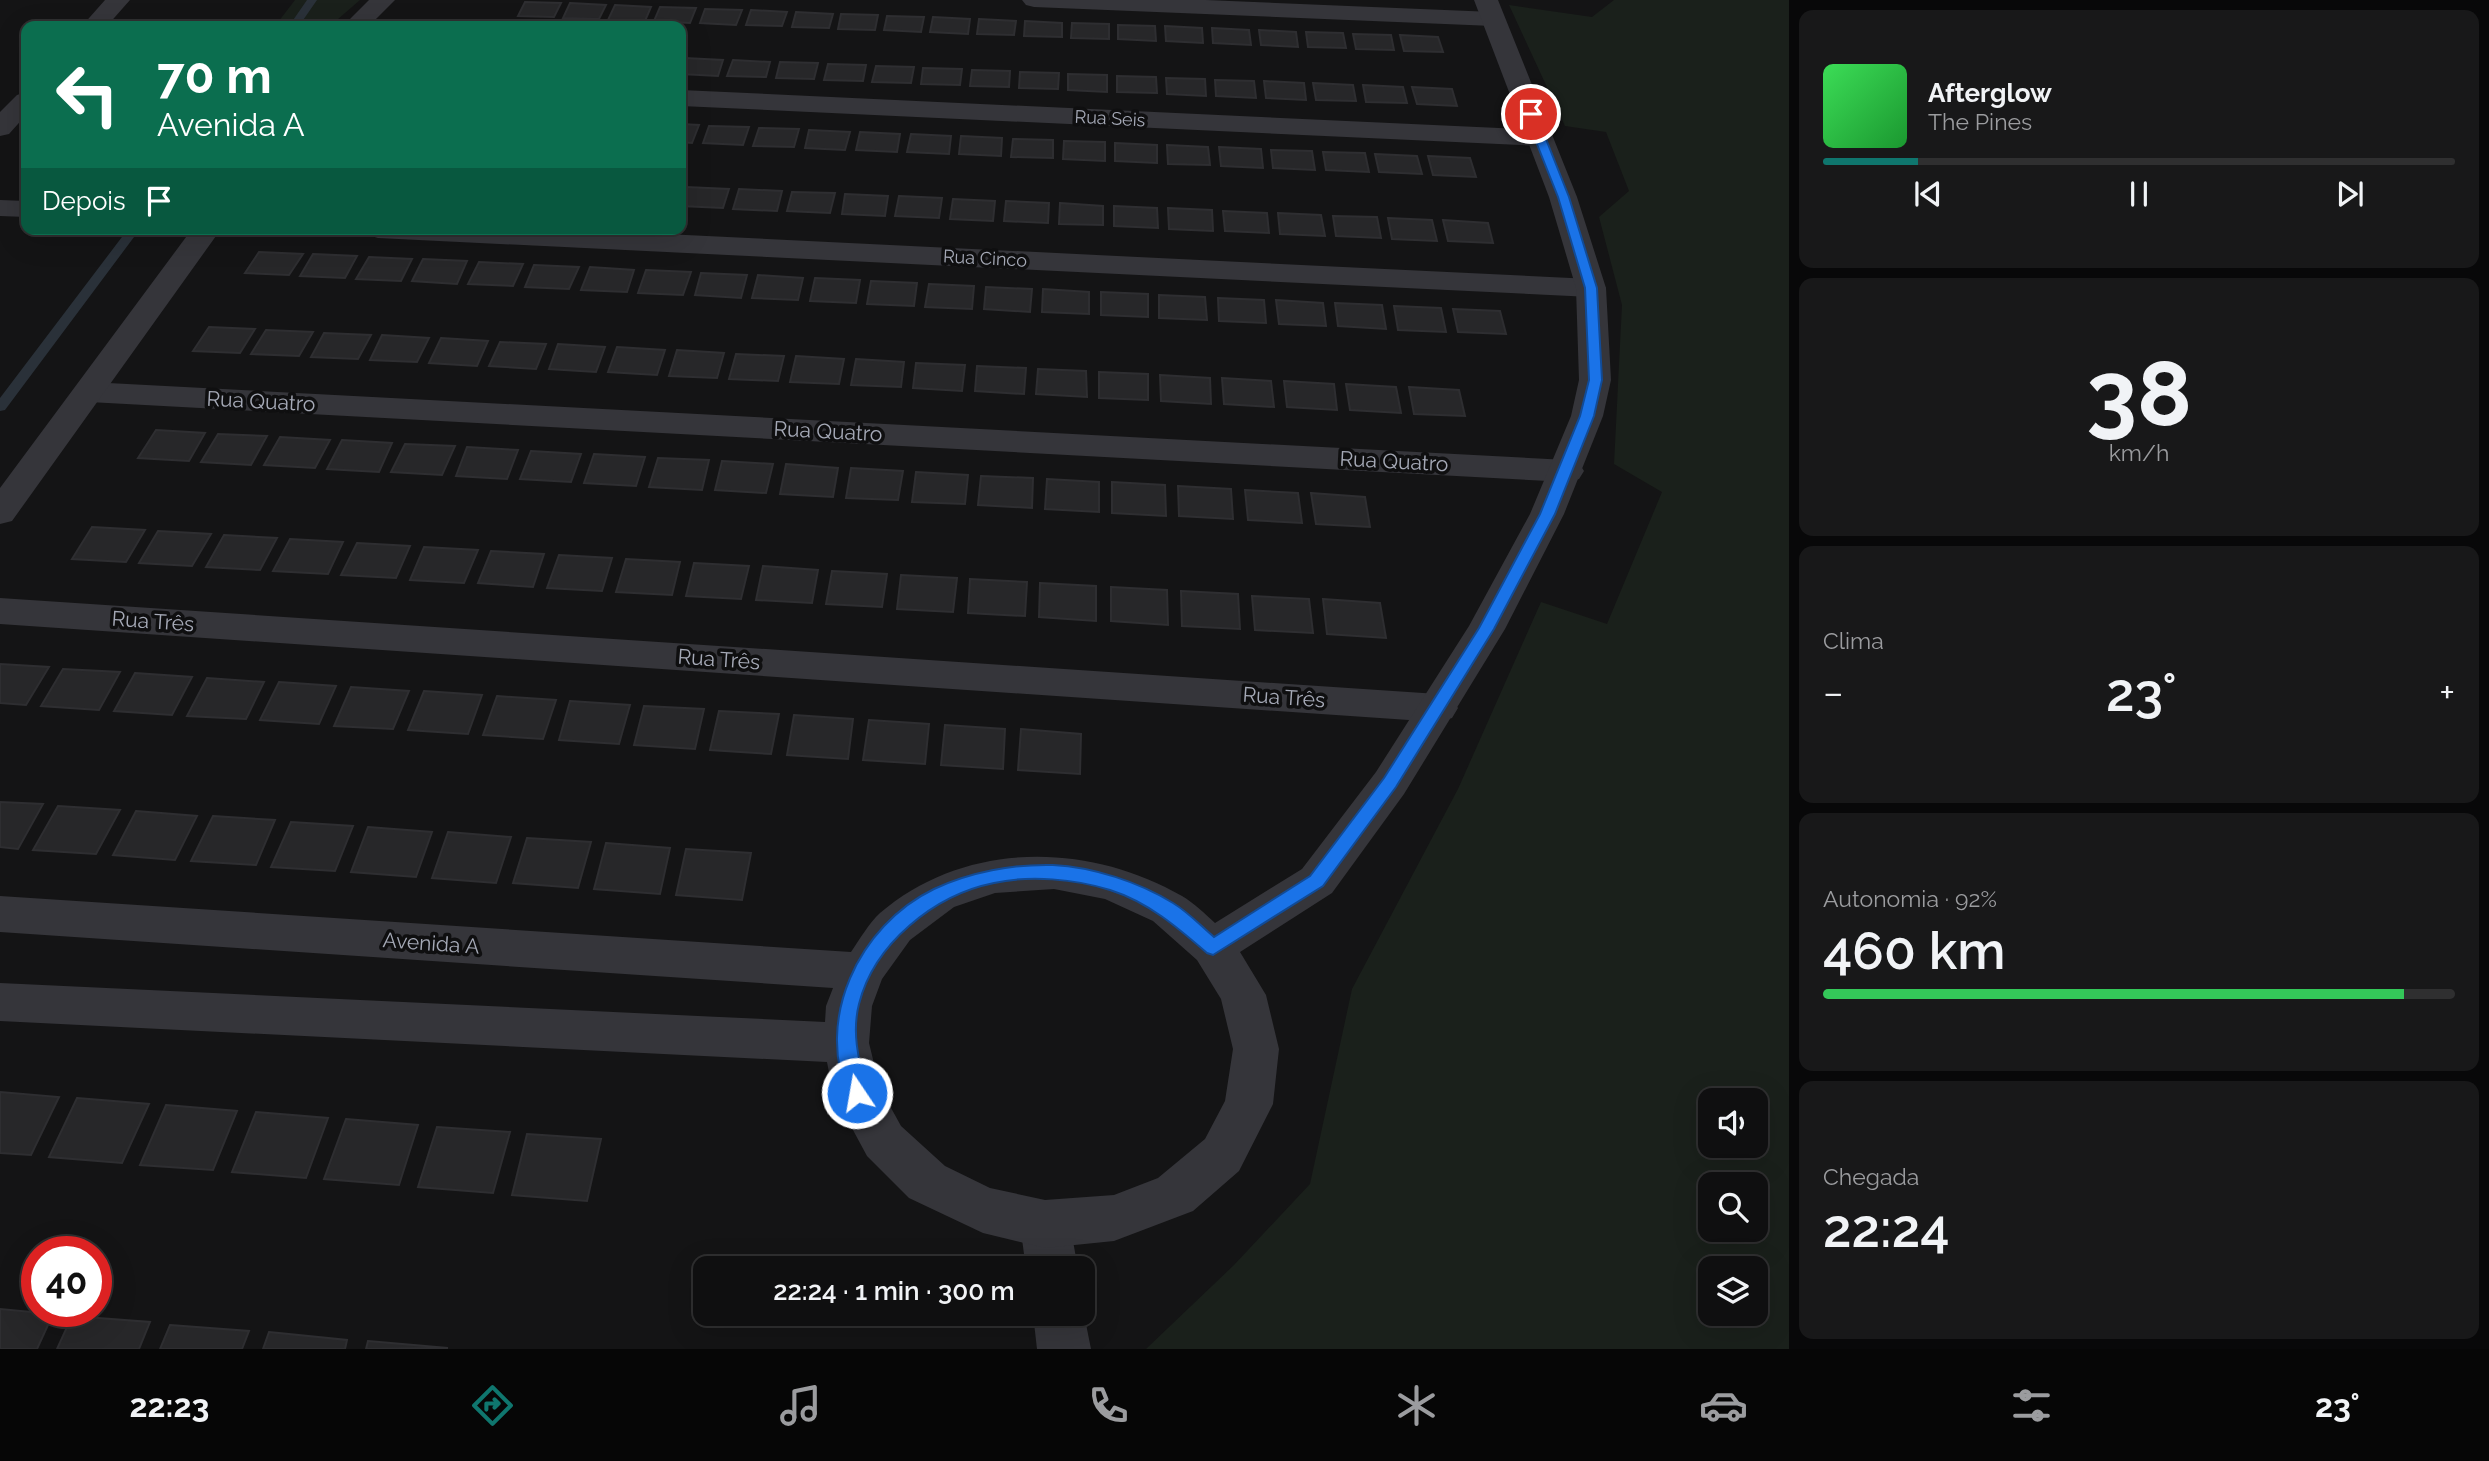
<!DOCTYPE html>
<html lang="pt">
<meta charset="utf-8">
<style>
:root{--surface:#0f0f10;--page:#181819;--text:#f1f3f6;--muted:#9b9c9f;--line:#2f2f30;--accent:#0f766e}
body{margin:0;font-family:Raleway,sans-serif;background:var(--page);color:var(--text);height:100vh;display:flex;flex-direction:column;font-size:26px;white-space:nowrap}
*{box-sizing:border-box;margin:0}
p{font-size:23px;color:var(--muted)}
.icon{flex:none;width:38px;height:38px;fill:none;stroke:currentColor;stroke-width:2;stroke-linecap:round;stroke-linejoin:round}
.map{position:relative;flex:1;overflow:hidden}
.sheet{display:flex;flex-direction:column;gap:10px;padding:10px;background:#080809;width:700px}
.sheet>*{flex:none}
.guide{position:absolute;left:21px;top:21px;width:665px;height:214px;border-radius:14px;box-shadow:0 7px 28px #0002,0 0 0 2px var(--line);background:#0b6e4f;color:#fff;overflow:hidden}
.tools{position:absolute;left:1698px;top:1088px;display:grid;gap:14px}
.tools a{display:grid;place-items:center;width:70px;height:70px;border-radius:14px;background:var(--surface);box-shadow:0 7px 28px #0002,0 0 0 2px var(--line);font-size:35px}
.speed{position:absolute;left:21px;top:1236px;display:flex;gap:14px;font-size:35px;font-weight:700;text-align:center}
.speed>*{display:grid;place-content:center;width:91px;height:91px;border-radius:50%;background:var(--surface);box-shadow:0 7px 28px #0002,0 0 0 2px var(--line);line-height:1}
.speed .limit{border:10px solid #d22;background:#fff;color:#111}
.pin{position:absolute;display:grid;place-items:center;width:60px;height:60px;color:#fff;margin:-30px;border:4px solid #fff;border-radius:50%;box-shadow:0 2px 7px #0007}
.me{position:absolute;width:77px;margin:-38px;rotate:348deg;stroke-linejoin:round;filter:drop-shadow(0 0 5px #0008)}
.turn{display:flex;align-items:center;gap:24px;height:147px;padding:0 21px;font-size:32px}
.turn .icon{width:91px;height:91px;stroke-width:2.5}
.turn b{display:block;font-size:49px;line-height:60px}
.then{display:flex;align-items:center;height:66px;padding:0 21px;background:#0003;gap:14px;font-size:26px}
.big{font-size:52px;font-weight:600;line-height:1.1}
.sheet .tile{flex:1;display:flex;flex-direction:column;justify-content:center;gap:10px;min-width:0;padding:0 24px;border-radius:14px;background:var(--page)}
.sheet .dial{align-items:center;gap:0}
.dial b{font-size:91px;line-height:1}
.song{display:flex;align-items:center;gap:21px}
.cover{width:84px;height:84px;border-radius:10px;background:linear-gradient(135deg,hsl(130 70% 55%),hsl(130 70% 35%))}
.played{height:7px;border-radius:4px;background:linear-gradient(90deg,var(--accent) 15%,var(--line) 15%)}
.keys{display:flex;justify-content:space-around;direction:ltr}
.heat{display:flex;justify-content:space-between;align-items:center;font-size:38px;direction:ltr}
.charge{height:10px;border-radius:5px;background:linear-gradient(90deg,#34c759 92%,var(--line) 0)}
.trip{position:absolute;left:693px;top:1256px;width:402px;height:70px;border-radius:14px;background:var(--surface);box-shadow:0 7px 28px #0002,0 0 0 2px var(--line);font-weight:600;line-height:70px;text-align:center}
.dock{display:flex;height:112px;justify-content:space-around;align-items:center;background:#060606;color:var(--muted)}
.dock .icon{width:49px;height:49px}
.dock .active{color:var(--accent)}
.dock b{font-size:32px;color:var(--text)}
main{display:flex;flex:1;min-height:0}
.map>svg:first-child{display:block}
.green{fill:#1a201b;fill-rule:evenodd}
.lines{fill:none;stroke-linecap:round;stroke-linejoin:round}
.stream{fill:#2a3139;fill-rule:evenodd}
.building{fill:#272729;stroke:#2e2e31;stroke-width:2}
.minor{fill:#35353a;fill-rule:evenodd}
.tertiary{fill:#35353a;fill-rule:evenodd}
.route{fill:#1a73e8;stroke:#114b97;stroke-width:2}
.labels{text-anchor:middle;dominant-baseline:central;stroke-width:7;stroke-linejoin:round;paint-order:stroke}
.far-street-label{font-size:18px;fill:#a5a9b6;stroke:#0f0f10}
.street-label{font-size:21px;fill:#a5a9b6;stroke:#0f0f10}
</style>
<main>
<div class="map">
<svg width="1789" height="1349" viewBox="0 0 1789 1349">
<rect width="100%" height="100%" fill="#141415"/>
<path class="green" d="M295,0h65l-30,26h-55z
M1614,0h175v1349h-643l88,-84 76,-81 42,-195 106,-200 83,-187 66,22 55,-132 -48,-28 8,-159 -23,-88 30,-26 -23,-59 -41,-6 -56,-121 83,12zM1710,1101h45v45h-45zM1710,1185h45v45h-45zM1710,1269h45v45h-45z"/>
<g class="lines">
<path class="stream" d="M307,0h10l-18,26h-10z
M128,229h12l-135,181 -5,1v-13z"/>
</g>
<path class="building" d="M525,2l36,1 -7,14 -36,-1z
M570,3l36,2 -7,14 -36,-1z
M615,5l36,2 -6,14 -37,-1z
M660,7l36,1 -6,15 -36,-2z
M705,9l37,1 -6,15 -36,-2z
M751,10l36,2 -5,14 -36,-1z
M796,12l37,2 -4,14 -37,-1z
M841,14l37,1 -3,15 -37,-1z
M887,16l37,1 -3,15 -37,-2z
M933,17l37,2 -2,15 -38,-2z
M979,19l37,2 -2,14 -37,-1z
M1025,21l37,2v14l-38,-1z
M1072,23l37,1v15l-38,-1z
M1118,25l37,1 1,15 -38,-2z
M1165,26l37,2 1,15 -37,-2z
M1212,28l37,2 2,15 -38,-2z
M1259,30l37,2 2,15 -37,-2z
M1306,32l37,1 3,15 -38,-1z
M1353,34l38,1 3,15 -38,-1z
M1400,35l38,2 5,15 -39,-1z
M685,58l38,2 -5,16 -37,-2z
M733,60l37,2 -4,15 -39,-1z
M780,62l38,1 -4,16 -38,-1z
M828,64l38,1 -3,16 -39,-1z
M876,66l38,1 -3,16 -39,-1z
M923,68l39,1 -2,16 -39,-1z
M972,70l38,1 -1,16 -39,-1z
M1020,72l39,1 -1,16 -39,-1z
M1068,74l39,1v17l-39,-2z
M1117,76l39,1 1,16 -40,-1z
M1166,78l39,1 1,17 -39,-2z
M1215,80l39,1 2,17 -40,-2z
M1264,81l40,2 2,17 -40,-2z
M1313,83l40,2 3,16 -40,-1z
M1363,85l40,2 4,16 -41,-1z
M1412,87l40,2 5,17 -40,-2z
M681,124l18,1 -7,18 -11,-1z
M709,126l40,1 -6,18 -40,-2z
M759,128l40,1 -5,18 -41,-1z
M809,130l41,2 -5,18 -40,-2z
M860,132l40,2 -3,18 -41,-2z
M911,134l40,2 -2,18 -42,-2z
M961,136l41,2 -1,18 -42,-2z
M1013,139l40,1v18l-42,-1z
M1064,141l41,1v19l-42,-2z
M1115,143l42,2v18l-42,-2z
M1167,145l41,2 2,18 -42,-1z
M1219,147l42,2 2,19 -42,-2z
M1271,150l41,1 3,19 -42,-2z
M1323,152l42,1 4,19 -43,-2z
M1375,154l42,2 5,18 -43,-2z
M1428,156l42,2 6,19 -43,-2z
M686,187l43,2 -6,19 -42,-2z
M739,189l43,2 -5,20 -44,-2z
M792,192l43,1 -5,20 -43,-2z
M845,194l43,2 -3,20 -43,-2z
M899,196l43,2 -3,20 -44,-2z
M953,199l42,2 -2,20 -43,-2z
M1006,201l43,2 -1,20 -44,-2z
M1060,203l43,3v19l-44,-1z
M1114,206l43,2 1,20 -44,-2z
M1168,208l44,2 1,21 -44,-2z
M1223,211l44,2 2,20 -44,-2z
M1278,213l43,2 4,21 -45,-2z
M1333,216l44,1 4,21 -45,-2z
M1388,218l44,2 5,21 -45,-2z
M1443,220l45,3 5,20 -45,-2z
M259,252l44,2 -14,21 -44,-2z
M313,254l44,2 -12,22 -45,-2z
M369,257l43,2 -11,22 -45,-2z
M423,259l44,2 -10,23 -45,-3z
M479,262l44,2 -10,22 -45,-2z
M534,265l45,2 -10,22 -44,-2z
M590,267l44,3 -7,22 -46,-2z
M646,270l45,2 -8,23 -45,-2z
M701,273l46,2 -6,23 -46,-3z
M758,275l45,3 -5,22 -46,-2z
M815,278l45,2 -4,23 -46,-2z
M871,281l46,2 -3,23 -47,-2z
M929,284l45,2 -2,23 -47,-2z
M986,287l46,2 -2,23 -46,-3z
M1043,289l46,3v22l-47,-2z
M1101,292l47,2v23l-47,-2z
M1159,295l46,2 2,23 -48,-2z
M1218,298l46,2 2,23 -47,-2z
M1276,300l47,3 3,23 -47,-2z
M1335,303l47,2 4,24 -48,-3z
M1394,306l47,2 5,24 -48,-2z
M1453,309l47,2 6,23 -48,-2z
M209,327l46,2 -15,24 -47,-2z
M266,330l47,2 -14,24 -48,-2z
M324,333l47,2 -13,24 -47,-2z
M382,335l47,3 -12,24 -47,-2z
M441,338l47,3 -11,25 -48,-3z
M500,342l46,2 -10,25 -47,-3z
M558,344l47,3 -9,25 -47,-3z
M617,347l48,3 -8,25 -49,-3z
M677,350l47,3 -7,25 -48,-2z
M736,354l48,2 -6,25 -49,-2z
M796,356l48,3 -5,25 -49,-2z
M856,359l48,3 -3,25 -50,-2z
M916,363l49,2 -3,26 -49,-3z
M977,366l49,2 -2,26 -49,-3z
M1038,369l48,2 1,26 -51,-3z
M1099,372l49,2v26l-49,-2z
M1160,375l50,3 1,26 -50,-3z
M1222,378l49,3 3,26 -50,-3z
M1284,381l50,3 3,26 -50,-3z
M1346,384l50,3 5,26 -51,-3z
M1409,387l50,3 6,26 -51,-2z
M156,430l49,3 -16,28 -51,-3z
M218,434l49,2 -16,29 -50,-3z
M280,437l50,3 -15,28 -51,-3z
M342,440l50,3 -13,29 -52,-3z
M405,444l50,2 -13,29 -51,-3z
M467,447l51,3 -11,29 -51,-3z
M531,451l50,3 -10,28 -51,-3z
M594,454l51,3 -9,29 -52,-3z
M658,458l51,2 -7,30 -53,-3z
M722,461l51,3 -7,29 -51,-3z
M786,464l52,4 -5,29 -53,-3z
M851,468l52,3 -5,29 -52,-2z
M916,472l52,3 -3,29 -53,-2z
M981,476l52,2 -1,30 -54,-3z
M1047,479l52,3v30l-54,-3z
M1112,482l53,3 1,31 -54,-3z
M1178,486l53,3 2,30 -54,-3z
M1245,490l53,3 4,30 -54,-3z
M1311,493l54,4 5,30 -54,-3z
M92,527l53,3 -19,32 -54,-3z
M158,531l53,3 -19,32 -53,-3z
M224,535l53,3 -17,32 -54,-3z
M290,539l53,3 -15,32 -55,-3z
M357,543l53,3 -14,32 -55,-3z
M424,547l54,3 -14,33 -54,-3z
M491,551l53,3 -11,33 -55,-4z
M559,555l53,3 -10,33 -55,-3z
M626,559l54,3 -8,33 -56,-3z
M694,563l55,3 -8,33 -55,-3z
M763,566l55,4 -6,33 -56,-3z
M832,571l55,3 -5,33 -56,-3z
M901,575l56,3 -4,34 -56,-3z
M970,579l57,3 -2,34 -57,-3z
M1040,583l56,3v35l-57,-4z
M1111,587l56,3 1,35 -57,-4z
M1181,591l57,3 2,35 -58,-3z
M1252,596l57,3 4,34 -58,-3z
M1323,599l57,4 6,35 -59,-4z
M0,664l49,3 -23,38 -26,-2z
M63,669l57,3 -21,38 -58,-4z
M135,673l57,4 -20,38 -58,-4z
M207,678l57,4 -18,37 -59,-3z
M279,682l57,4 -17,38 -59,-4z
M351,687l58,4 -16,38 -59,-3z
M424,691l58,4 -14,39 -60,-4z
M497,696l59,4 -13,39 -60,-4z
M570,701l60,4 -11,39 -60,-4z
M644,706l60,3 -9,40 -61,-4z
M719,711l60,3 -8,40 -61,-4z
M794,715l59,4 -5,40 -61,-4z
M869,720l60,4 -4,40 -62,-4z
M945,725l60,4 -2,40 -62,-4z
M1021,729l60,5 -1,40 -62,-4z
M0,802l43,2 -25,45 -18,-2z
M58,806l62,4 -24,44 -63,-4z
M136,811l61,5 -22,44 -62,-5z
M213,816l62,4 -19,45 -65,-4z
M291,822l62,4 -18,45 -64,-4z
M368,827l64,5 -16,45 -65,-5z
M448,832l63,5 -15,46 -64,-5z
M527,838l64,4 -13,46 -65,-5z
M606,843l64,5 -10,46 -66,-5z
M686,849l65,4 -9,47 -66,-5z
M0,1092l59,5 -28,58 -31,-2z
M77,1098l72,6 -27,59 -73,-6z
M166,1105l71,6 -24,59 -73,-5z
M256,1112l72,6 -22,60 -74,-6z
M346,1119l72,6 -19,60 -75,-6z
M437,1127l73,5 -17,61 -75,-6z
M527,1134l74,5 -14,62 -75,-6z
M0,1309l53,5 -16,35h-37z
M72,1316l78,6 -11,27h-82z
M170,1325l79,6 -7,18h-82z
M269,1332l78,8 -2,9h-82z
M368,1341l80,7 -82,1z"/>
<g class="lines">
<path class="minor" d="M1022,0h184l287,12 9,2 3,5 -3,5 -9,2 -459,-19 -8,-2z
M681,90l859,40 9,2 4,6 -4,6 -9,2 -859,-40z
M0,200l26,1v16l-26,-1z
M364,229h197l1030,50 11,3 4,6 -4,6 -11,3 -1213,-59 -10,-3z
M89,382l1478,78 12,3 5,8 -5,8 -12,3 -1478,-80 -11,-3 -5,-7 5,-7z
M0,598l1438,96 14,4 6,10 -6,10 -14,4 -1438,-98z
M1045,1200l18,7 7,17 8,45h-52l-6,-45 7,-17z
M1083,1309l8,40h-54l-4,-35h50z"/>
<path class="tertiary" d="M105,0h25l-23,26h-25z
M369,0h26l-26,26h-26z
M1474,0h24l79,197 29,91 5,92 -8,36 -39,98 -59,115 -101,165 -72,99 -92,59 26,43 13,54 -6,55 -34,67 -46,40 -79,30 -69,7 -62,-15 -74,-35 -42,-42 -34,-63 -6,-31 -827,-41v-38l825,39 1,-16 7,-18 -833,-56v-36l851,56c9,-13 18,-29 29,-39 85,-73 208,-71 302,-17 12,7 23,18 33,27l87,-54 74,-97 93,-146 61,-112 41,-98 8,-36 -3,-92 -27,-91zM1054,889l51,10 48,22 44,39 24,39 12,50 -8,52 -20,38 -47,39 -44,17 -69,5 -55,-12 -45,-22 -44,-40 -21,-38 -11,-45 3,-37 10,-27 28,-39 44,-33 41,-14z
M26,92v23l-17,19 -9,2v-24l17,-17z
M192,229h29l-209,292 -12,3v-36z"/>
</g>
<path class="route" d="M1531,111l5,3 33,83 28,91 5,92 -8,36 -39,98 -61,115 -98,158 -73,99 -110,69 -6,-2c-30,-26 -59,-51 -97,-63 -35,-11 -80,-15 -116,-7 -60,12 -120,61 -135,121 -8,31 1,60 8,89l-3,6 -7,3 -7,-3c-37,-78 9,-174 84,-210 36,-17 79,-25 119,-24 40,2 86,17 120,38 15,9 28,23 41,34l96,-61 74,-98 95,-150 61,-114 40,-98 9,-36 -4,-92 -27,-91 -33,-83z"/>
<g class="labels">
<g class="far-street-label">
<text transform="translate(1110 118) rotate(3)">Rua Seis</text>
<text transform="translate(985 258) rotate(3)">Rua Cinco</text>
</g>
<g class="street-label">
<text transform="translate(261 401) rotate(3)">Rua Quatro</text>
<text transform="translate(828 431) rotate(3)">Rua Quatro</text>
<text transform="translate(1394 461) rotate(3)">Rua Quatro</text>
<text transform="translate(153 621) rotate(4)">Rua Três</text>
<text transform="translate(719 659) rotate(4)">Rua Três</text>
<text transform="translate(1284 697) rotate(4)">Rua Três</text>
<text transform="translate(431 943) rotate(4)">Avenida A</text>
</g>
</g>
</svg>
<div class="tools">
<a><svg class="icon" aria-label="sound" viewBox="0 0 24 24"><path d="M4 9h4l5-4v14l-5-4H4zM17 9q2 3 0 6"/></svg></a>
<a><svg class="icon" aria-label="search" viewBox="0 0 24 24"><circle cx="10" cy="10" r="6"/><path d="M15 15l6 6"/></svg></a>
<a><svg class="icon" aria-label="layers" viewBox="0 0 24 24"><path d="M12 4l9 5-9 5-9-5zM3 14l9 5 9-5"/></svg></a>
</div>
<div class="speed"><div class="limit">40</div></div>
<div class="pin" style="left:1531px;top:114px;background:#d93025"><svg class="icon" aria-label="arrive" viewBox="0 0 24 24"><path d="M6 21V4h12l-3 4 3 4H6"/></svg></div>
<svg class="me" style="left:857px;top:1093px" viewBox="-20 -20 40 40"><circle r="17" fill="#1a73e8" stroke="#fff" stroke-width="3"/><path d="M0-11L8 9 0 5-8 9z" fill="#fff"/></svg>
<div class="trip">22:24 · 1 min · 300 m</div>
<div class="guide">
<div class="turn"><svg class="icon" aria-label="left" viewBox="0 0 24 24"><path d="M17 20v-9H6M10 6l-5 5 5 5"/></svg><div><b>70 m</b>Avenida A</div></div>
<div class="then">Depois<svg class="icon" aria-label="arrive" viewBox="0 0 24 24"><path d="M6 21V4h12l-3 4 3 4H6"/></svg></div>
</div>
</div>
<section class="sheet">
<div class="tile">
<div class="song"><i class="cover"></i><div><b>Afterglow</b><p>The Pines</p></div></div>
<div class="played"></div>
<div class="keys"><svg class="icon" aria-label="previous" viewBox="0 0 24 24"><path d="M18 5L8 12l10 7zM5 5v14"/></svg><svg class="icon" aria-label="pause" viewBox="0 0 24 24"><path d="M8 5v14M16 5v14"/></svg><svg class="icon" aria-label="next" viewBox="0 0 24 24"><path d="M6 5l10 7-10 7zM19 5v14"/></svg></div>
</div>
<div class="tile dial"><b>38</b><p>km/h</p></div>
<div class="tile"><p>Clima</p>
<div class="heat"><a>−</a><b class="big">23°</b><a>+</a></div>
</div>
<div class="tile"><p>Autonomia · 92%</p><b class="big">460 km</b><div class="charge"></div></div>
<div class="tile"><p>Chegada</p><b class="big">22:24</b></div>
</section>
</main>
<nav class="dock">
<b>22:23</b>
<svg class="icon active" aria-label="directions" viewBox="0 0 24 24"><path d="M12 3l9 9-9 9-9-9zM9 14v-3h6M13 9l2 2-2 2"/></svg>
<svg class="icon" aria-label="music" viewBox="0 0 24 24"><path d="M9 18V5l10-2v13"/><circle cx="6" cy="18" r="3"/><circle cx="16" cy="16" r="3"/></svg>
<svg class="icon" aria-label="phone" viewBox="0 0 24 24"><path d="M5 4h4l2 5-3 2q2 4 5 5l2-3 5 2v4C11 20 4 13 5 4z"/></svg>
<svg class="icon" aria-label="climate" viewBox="0 0 24 24"><path d="M12 3v18M4 7l16 10M4 17L20 7"/></svg>
<svg class="icon" aria-label="car" viewBox="0 0 24 24"><path d="M5 17H2v-5l4-1 3-4h7l3 4 3 1v5h-3M9 17h6M6 11h13"/><circle cx="7" cy="17" r="2"/><circle cx="17" cy="17" r="2"/></svg>
<svg class="icon" aria-label="filters" viewBox="0 0 24 24"><path d="M4 7h16M4 17h16"/><circle cx="9" cy="7" r="2"/><circle cx="15" cy="17" r="2"/></svg>
<b>23°</b>
</nav>
